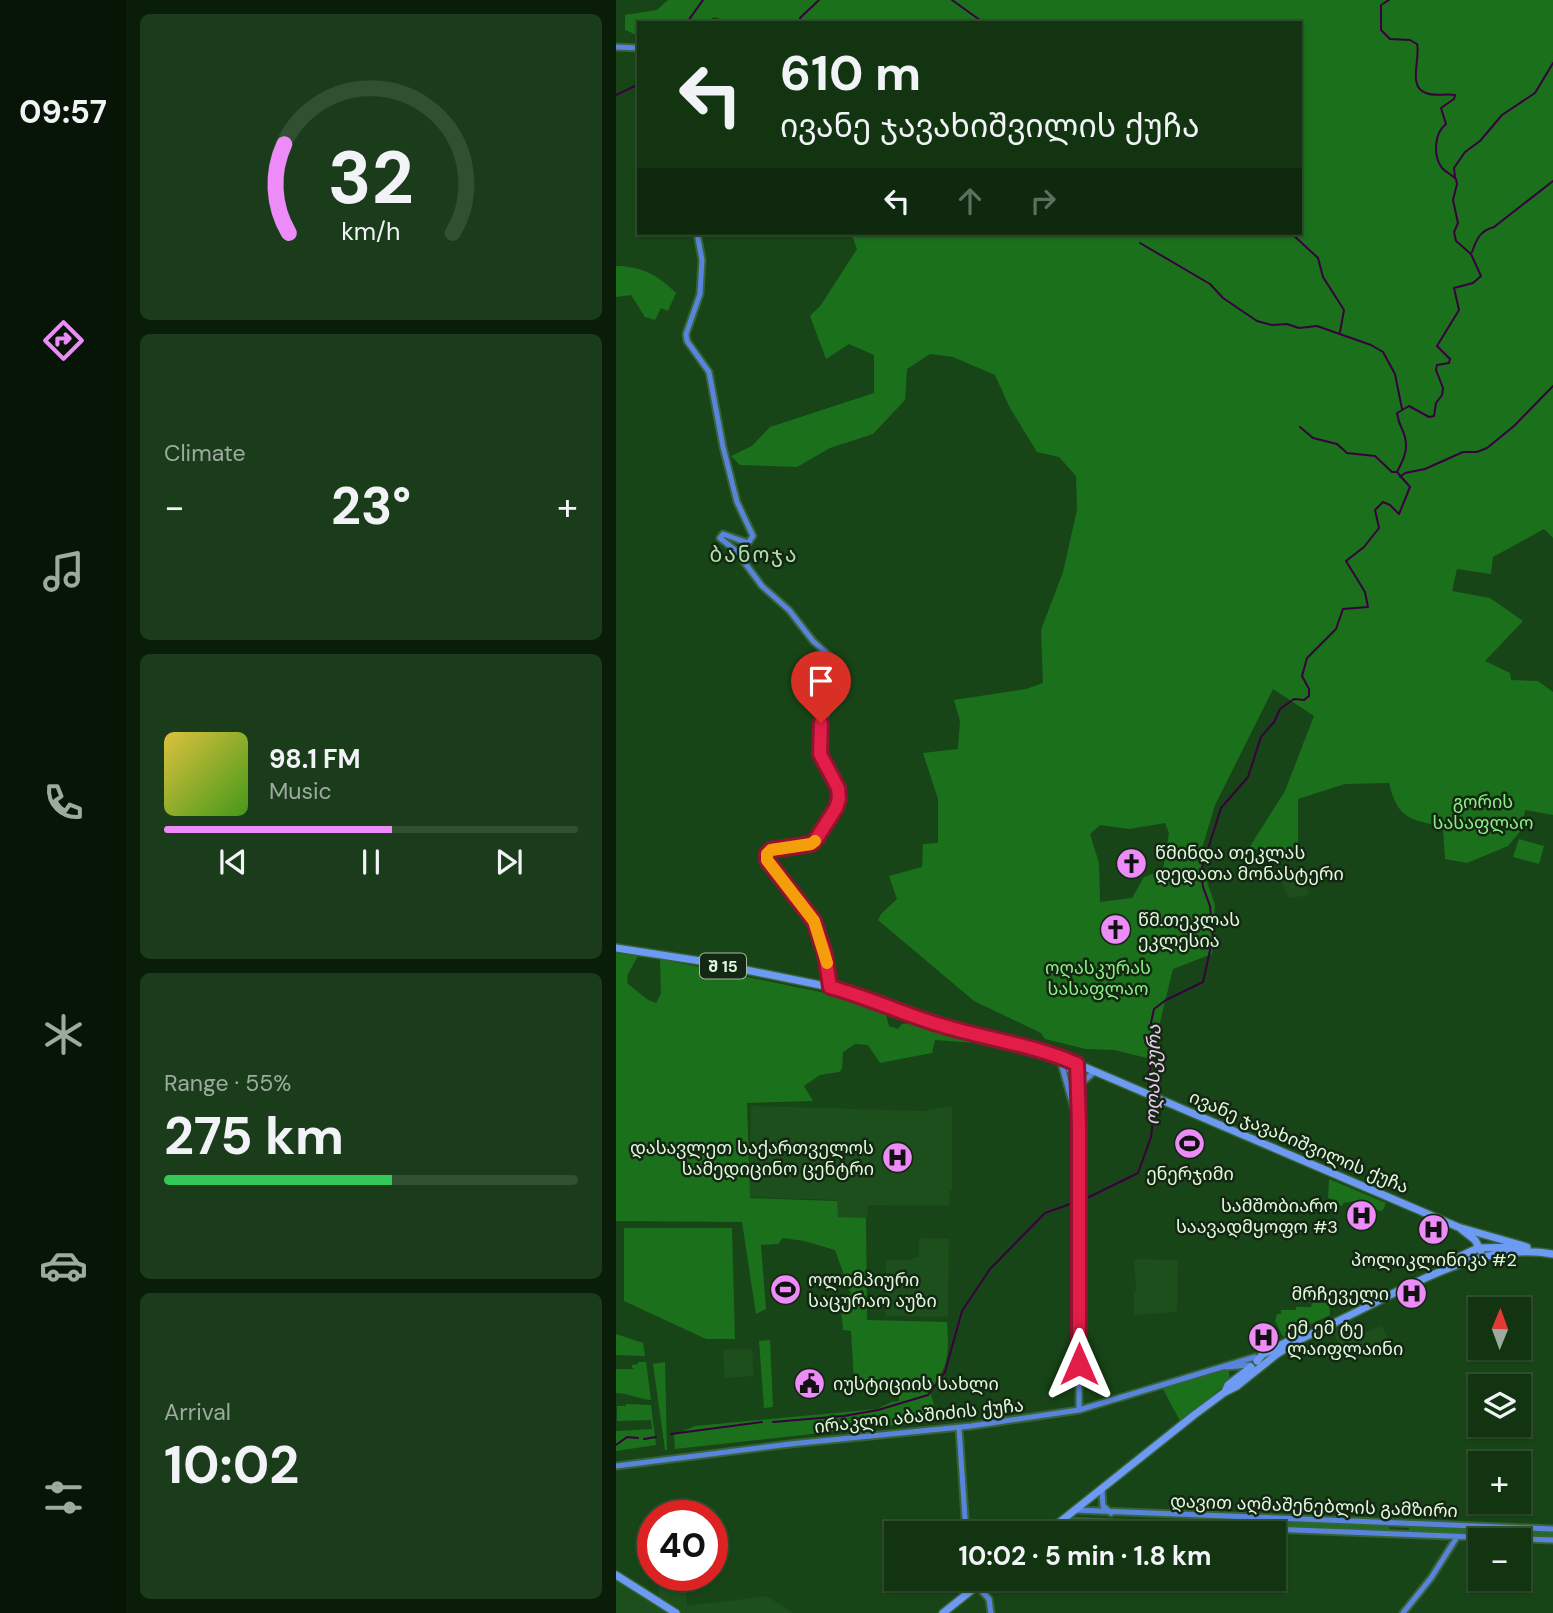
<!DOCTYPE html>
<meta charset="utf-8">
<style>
:root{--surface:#123411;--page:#1b3c1a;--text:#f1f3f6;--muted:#9caa9f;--line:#314f31;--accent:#ed8cf9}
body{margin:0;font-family:"DM Sans","Noto Sans Georgian",sans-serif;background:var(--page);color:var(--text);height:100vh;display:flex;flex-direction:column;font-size:26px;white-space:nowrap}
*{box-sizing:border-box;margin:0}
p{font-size:23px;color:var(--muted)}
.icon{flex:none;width:38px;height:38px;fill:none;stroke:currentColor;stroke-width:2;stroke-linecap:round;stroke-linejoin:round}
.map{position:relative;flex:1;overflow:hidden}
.panel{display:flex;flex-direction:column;gap:14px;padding:14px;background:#0a1d09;width:490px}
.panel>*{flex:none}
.hud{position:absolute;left:21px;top:21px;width:665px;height:214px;border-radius:0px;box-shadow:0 2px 5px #0004,0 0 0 2px var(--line);background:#123411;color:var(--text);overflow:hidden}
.needle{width:46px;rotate:1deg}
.tools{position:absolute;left:852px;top:1297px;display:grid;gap:14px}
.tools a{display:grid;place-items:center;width:63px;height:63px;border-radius:0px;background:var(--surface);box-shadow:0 2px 5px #0004,0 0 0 2px var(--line);font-size:35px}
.speed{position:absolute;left:21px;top:1500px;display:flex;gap:14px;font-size:35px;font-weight:700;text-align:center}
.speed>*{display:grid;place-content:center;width:91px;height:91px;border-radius:50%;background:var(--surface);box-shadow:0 2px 5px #0004,0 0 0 2px var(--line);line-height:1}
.speed .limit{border:10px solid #d22;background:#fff;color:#111}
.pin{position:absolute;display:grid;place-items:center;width:60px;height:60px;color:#fff;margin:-72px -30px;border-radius:50% 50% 50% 0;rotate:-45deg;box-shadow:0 0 7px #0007}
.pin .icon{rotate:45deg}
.me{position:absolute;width:77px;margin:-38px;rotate:0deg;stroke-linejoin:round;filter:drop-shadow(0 0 5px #0008)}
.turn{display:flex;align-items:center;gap:24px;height:147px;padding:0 28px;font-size:32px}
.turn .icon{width:91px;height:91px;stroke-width:2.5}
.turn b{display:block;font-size:49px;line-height:60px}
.lanes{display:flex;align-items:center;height:66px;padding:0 28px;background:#0003;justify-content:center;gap:35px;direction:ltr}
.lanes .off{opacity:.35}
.big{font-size:52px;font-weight:700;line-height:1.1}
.panel .tile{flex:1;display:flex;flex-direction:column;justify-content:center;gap:10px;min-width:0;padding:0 24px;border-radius:10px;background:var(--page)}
.panel .dial{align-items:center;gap:0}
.dial svg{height:182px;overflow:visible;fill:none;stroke:var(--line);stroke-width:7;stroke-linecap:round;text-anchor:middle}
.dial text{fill:var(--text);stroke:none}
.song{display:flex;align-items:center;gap:21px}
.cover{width:84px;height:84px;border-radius:10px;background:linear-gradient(135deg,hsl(50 70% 55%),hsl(100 70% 35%))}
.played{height:7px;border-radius:4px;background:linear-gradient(90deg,var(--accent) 55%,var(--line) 55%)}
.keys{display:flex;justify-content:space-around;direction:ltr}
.heat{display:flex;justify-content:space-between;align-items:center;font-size:38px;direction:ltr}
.charge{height:10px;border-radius:5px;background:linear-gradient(90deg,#34c759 55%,var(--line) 0)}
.trip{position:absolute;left:268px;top:1521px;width:402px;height:70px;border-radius:0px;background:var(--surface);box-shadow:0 2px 5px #0004,0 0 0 2px var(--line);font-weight:700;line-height:70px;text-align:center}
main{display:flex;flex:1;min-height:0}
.tab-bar{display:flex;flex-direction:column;width:126px;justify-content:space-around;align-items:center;background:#071507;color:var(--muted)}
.tab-bar .icon{width:49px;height:49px}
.tab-bar .selected{color:var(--accent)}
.tab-bar b{font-size:32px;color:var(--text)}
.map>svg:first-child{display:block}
.built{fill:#1c4f1b}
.green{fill:#1b701b;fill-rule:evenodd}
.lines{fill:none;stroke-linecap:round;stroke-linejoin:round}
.stream{stroke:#38003f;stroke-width:2}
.secondary-casing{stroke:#386237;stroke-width:9}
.primary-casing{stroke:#386237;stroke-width:10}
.secondary{stroke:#5984db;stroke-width:5}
.primary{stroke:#6d9af3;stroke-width:7}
.route-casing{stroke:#92132f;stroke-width:18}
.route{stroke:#e11d48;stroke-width:12}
.slow{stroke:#f59e0b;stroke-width:12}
.labels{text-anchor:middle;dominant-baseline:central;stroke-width:5;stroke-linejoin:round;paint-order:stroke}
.shield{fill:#142712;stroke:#a4bba1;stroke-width:2}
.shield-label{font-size:16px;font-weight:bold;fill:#e1fade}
.park-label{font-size:18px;fill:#88f183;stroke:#142712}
.poi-label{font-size:18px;fill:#e1fade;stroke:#142712;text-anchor:start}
.street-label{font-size:18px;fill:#e1fade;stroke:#142712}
.water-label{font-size:19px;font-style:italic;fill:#efc9f3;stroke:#142712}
.quarter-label{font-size:21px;letter-spacing:2px;fill:#afe1ab;stroke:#142712}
</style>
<main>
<nav class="tab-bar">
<b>09:57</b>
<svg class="icon selected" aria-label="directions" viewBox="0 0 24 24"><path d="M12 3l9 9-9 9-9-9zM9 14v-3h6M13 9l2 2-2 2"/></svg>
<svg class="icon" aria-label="music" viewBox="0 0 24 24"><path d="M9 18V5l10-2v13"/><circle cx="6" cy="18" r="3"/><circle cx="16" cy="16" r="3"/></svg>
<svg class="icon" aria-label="phone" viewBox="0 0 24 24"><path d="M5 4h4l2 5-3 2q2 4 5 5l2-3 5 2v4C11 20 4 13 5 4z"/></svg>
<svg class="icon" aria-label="climate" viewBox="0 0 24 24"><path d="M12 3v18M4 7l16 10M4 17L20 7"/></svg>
<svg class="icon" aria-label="car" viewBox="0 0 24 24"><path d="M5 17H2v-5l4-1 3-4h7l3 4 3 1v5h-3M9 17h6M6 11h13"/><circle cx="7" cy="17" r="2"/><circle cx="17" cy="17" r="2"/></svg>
<svg class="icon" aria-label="filters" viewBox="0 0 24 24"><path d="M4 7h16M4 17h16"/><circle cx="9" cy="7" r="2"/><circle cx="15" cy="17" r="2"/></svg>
</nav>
<section class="panel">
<div class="tile dial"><svg viewBox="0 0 100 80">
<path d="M14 69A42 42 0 1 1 86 69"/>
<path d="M14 69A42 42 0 0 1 12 30" stroke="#ed8cf9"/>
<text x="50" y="56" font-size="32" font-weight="700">32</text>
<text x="50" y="72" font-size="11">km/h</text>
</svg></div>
<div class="tile"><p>Climate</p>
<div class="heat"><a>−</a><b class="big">23°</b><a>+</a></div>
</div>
<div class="tile">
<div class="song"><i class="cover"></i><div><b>98.1 FM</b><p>Music</p></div></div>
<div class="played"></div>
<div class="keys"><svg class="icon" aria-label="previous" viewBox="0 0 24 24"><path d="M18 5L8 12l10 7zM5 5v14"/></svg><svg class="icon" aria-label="pause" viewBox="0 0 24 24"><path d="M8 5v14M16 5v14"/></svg><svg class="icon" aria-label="next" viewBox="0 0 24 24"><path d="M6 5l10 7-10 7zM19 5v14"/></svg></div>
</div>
<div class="tile"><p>Range · 55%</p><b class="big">275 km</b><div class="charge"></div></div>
<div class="tile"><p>Arrival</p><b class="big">10:02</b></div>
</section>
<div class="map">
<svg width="937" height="1613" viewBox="0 0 937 1613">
<rect width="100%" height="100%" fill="#184517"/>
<path class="built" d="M665,871l21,5 8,19 -20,3 -5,-7 -6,-18z
M135,1106l174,5 27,-5v84l-3,1v15l-81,-1 -1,13h-30v-18l-88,-3z
M303,1238l30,1 -1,78 -63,-1 1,-56h27v-3h6z
M518,1259l44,1 -1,52 -43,3v-24l2,-1z
M727,1325l5,14 34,-13 7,14v5l-32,13 -6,-5 -13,-1 -1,-11 -4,-10z
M136,1349l2,27 -29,2 -2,-28z
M0,1575l44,27 -3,-24 27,-2 3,30 80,-10 26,17h-177z"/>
<path class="green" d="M52,0h885v538l-9,-9 -51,28 -2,17 -34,-5 -5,22 38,7 33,23 -38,40 25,12 1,7 27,1 15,11v123l-28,-5 -3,19 -14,17 -41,17 -22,-4 -2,-32c-34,-8 -45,-8 -54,-44l-44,1 -47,15v51l-24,4 -25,-6 36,-57 29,-75 -41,-27 -58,116 -16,53 16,47 -3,49 -39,15 -22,90 -37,-9 -28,-1 -41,-10 -4,-6 -67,-32 -96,-81 3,-6 16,-15 -8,-23 33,-9 1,-23 15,-1v-44l-15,-46 35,-4 2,-28 -6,-21 72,-11 17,-6 -2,-53 22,-58 14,-62 -1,-34 -17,-19 -22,-5 -27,-44 -15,-33 -42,-18 -23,-3 -23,15 -2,31 -32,34 -43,14 -33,19 -57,-2 -9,-9 21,-10 18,-19 104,-34v-38l-25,-11 -23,15 -16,-43 11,-11 36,-56 -6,-16h449v-210h-566l-20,-6 -8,6h-67v13l-14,-6v-15l32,-5zM549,823l4,10 -6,37 -19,7 -12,21 -32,4 -1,-39 -9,-29 10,-9 29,4z
M0,266c25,0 42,9 60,27l-8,18 -7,-3 -6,12 -10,-3 -14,-22 -15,2z
M903,839l25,7 -5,18 -26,-7z
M0,953l22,3 -10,18 -1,9 21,17 8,3 5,-9 -1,-35 170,35 56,21 3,11 9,3 4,-5 9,-1 79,21 -55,-4 -3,13 -52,10 -12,-18 -13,-1 -12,8 -1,17 -3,3 -19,3 -16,11 9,15 -66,2 3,95 87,3 1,16 28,1 1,102 80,2c2,32 2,43 -17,70l9,28 -264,29 -1,-14 21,-9 182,-17 14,-7 8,-1 -1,-23 -44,3 -3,-50 -8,-1c0,-13 -5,-21 1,-34l7,-2 -16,-44 -31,-9 -21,-3 -5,6 -17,1 5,64 -10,5 -14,-92 -126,-1z
M713,1179l57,24 -3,7 -3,1 -24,-10 -13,2 -1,3 -11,-4 1,-3 -4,-1z
M8,1228h108l3,111h-29l-82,-38z
M696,1303h17l1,12 -47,22 -8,-16 2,-7h4v-4h15v-3h15z
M0,1334l27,9 2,13 -29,-1z
M154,1340l3,67 -9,1 -5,-67z
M22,1362h8l5,38c-13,-1 -23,-7 -35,-7v-24h19l-3,-1v-3l6,-1z
M49,1362l2,88h-2l-12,-86z
M609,1370l4,2 1,9 -50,40 -17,-32z
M10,1404l25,1 5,40 -40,6v-20l36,-2 -1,-9 -34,1v-15h9z
M596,1519l175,6 3,4 -1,2 -174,-6 -5,-2z
M793,1526l144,5v7l-144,-6z"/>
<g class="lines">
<path class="stream" d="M336,0l32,23
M68,23l4,-2 15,-21
M184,23v-5l19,-18
M387,23h10
M0,95l23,-11
M839,177l-1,-9 11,-16 15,-11 22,-26 33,-22 18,-30
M675,233l27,25 5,19 21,33 -4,22
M524,243l70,41 13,14 34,23 15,4 15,-1 12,4 18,-2 54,19 12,7 12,22 7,35
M856,252c5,-14 8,-21 22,-25l59,-46
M684,427l13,11 24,6 10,9 28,3 17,16h4
M784,477l5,-4 20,-4 38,-17h14l10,-4 27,-22 39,-40
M540,1096l1,-3 -8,-7 4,-49 -2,-14 3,-14 12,-9 37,-18 10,-45 -3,-31 -7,-19 -2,-16 20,-63 27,-31 13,-40 13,-15 6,-13 14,-10 10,1 5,-4v-7l-7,-13 5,-18 29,-29 7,-20 25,-2 -3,-15 -19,-31 18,-14 15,-19 -4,-18 8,-8 7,3 9,9 11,-27 -13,-15c8,-15 13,-26 5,-43 -3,-6 -4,-9 -5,-16l12,-7 20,11 5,-1 2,-13 6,-8 1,-7 -7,-18 1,-5 12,-2 1,-4 -13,-13 22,-36 -5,-22 19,-5 8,-7 -10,-22 -15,-13 -2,-9 4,-9 -5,-23 4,-16 -1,-5c-4,-4 -10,-7 -14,-11 -9,-12 -8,-35 4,-44l-5,-16 13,-9 1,-4c-9,-2 -20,2 -29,-2 -19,-6 -5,-36 -9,-49l-7,-4 -20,-1 -9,-9v-25l8,-5
M465,1201l57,-28 13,-36 4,-36
M157,1422l71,-6 34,-6 50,-15 17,-23 17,-61 28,-42 55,-56 31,-11
M55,1434l91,-12
M28,1439l12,-2
M0,1445l11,-8 11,1"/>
<defs>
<path id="secondary" d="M0,47l23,1
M81,233l5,27 -2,34 -14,40 1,7 22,31 14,75 14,55 16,34 -5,7 -25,-9 -3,4 16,13 26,35 27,24 24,31 19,17 8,13 1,13 -20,39 -3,20 4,19 16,26 1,11 -3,9 -21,33 -44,9 -4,4v6l47,61 11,33 5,33
M443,1056l17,60
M461,1064l2,61v285
M453,1070l4,-8
M462,1086l16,-14
M610,1367l24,-2
M343,1428l7,105
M0,1466l174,-22 181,-18 108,-16 176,-53
M486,1489l1,17 8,7
M459,1510l478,19
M446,1521l491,19
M354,1578l19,21 2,14
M787,1613l28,-35 26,-41"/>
<path id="primary" d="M0,948l91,14 123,25 106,37 116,29 406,174 69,20
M845,1229l14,11 6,11
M828,1264l34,-16 41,-1
M641,1361l5,-6 36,-19
M609,1392l3,-7 23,-18
M430,1533l148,-118 31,-23 12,-6 40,-32 24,-15c29,-14 58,-28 87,-43 53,-26 104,-52 165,-42
M0,1575l60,38
M327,1613l44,-35"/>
</defs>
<use href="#secondary" class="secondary-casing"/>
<use href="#primary" class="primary-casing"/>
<use href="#secondary" class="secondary"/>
<use href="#primary" class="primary"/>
</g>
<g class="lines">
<defs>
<path id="route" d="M205,723l-1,31 18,34 1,11 -3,9 -21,33 -4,3 -40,6 -4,4v6l47,61 11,33 5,33c37,10 71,26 107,37 47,15 95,20 140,40l2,61v239"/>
</defs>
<use href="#route" class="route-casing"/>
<use href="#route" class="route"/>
<path class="slow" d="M199,841l-4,3 -40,6 -4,4v6l47,61 13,42"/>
</g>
<defs>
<symbol id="church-disc" viewBox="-11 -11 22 22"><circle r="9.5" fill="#ed8cf9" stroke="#142712"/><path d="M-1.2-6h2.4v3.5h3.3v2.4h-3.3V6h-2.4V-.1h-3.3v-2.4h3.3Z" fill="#111"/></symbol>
<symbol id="stadium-disc" viewBox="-11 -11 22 22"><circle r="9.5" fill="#ed8cf9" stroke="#142712"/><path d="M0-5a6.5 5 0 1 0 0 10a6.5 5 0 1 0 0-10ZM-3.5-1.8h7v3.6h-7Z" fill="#111"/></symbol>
<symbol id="hospital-disc" viewBox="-11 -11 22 22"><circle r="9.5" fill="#ed8cf9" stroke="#142712"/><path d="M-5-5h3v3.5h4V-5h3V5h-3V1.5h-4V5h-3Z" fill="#111"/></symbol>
<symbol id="civic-disc" viewBox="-11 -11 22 22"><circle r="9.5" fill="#ed8cf9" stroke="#142712"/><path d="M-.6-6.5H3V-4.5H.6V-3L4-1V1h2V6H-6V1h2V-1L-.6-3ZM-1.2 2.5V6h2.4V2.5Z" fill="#111"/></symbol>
</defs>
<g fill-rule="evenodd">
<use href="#church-disc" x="498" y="846" width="35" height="35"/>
<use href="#church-disc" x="482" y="912" width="35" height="35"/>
<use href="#stadium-disc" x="556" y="1126" width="35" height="35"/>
<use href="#hospital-disc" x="264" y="1140" width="35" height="35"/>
<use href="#hospital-disc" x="728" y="1198" width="35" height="35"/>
<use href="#hospital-disc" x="800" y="1212" width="35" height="35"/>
<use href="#stadium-disc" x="152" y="1272" width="35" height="35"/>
<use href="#hospital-disc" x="778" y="1276" width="35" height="35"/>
<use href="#hospital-disc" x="630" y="1320" width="35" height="35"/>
<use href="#civic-disc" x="176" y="1366" width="35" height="35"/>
</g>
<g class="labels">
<rect class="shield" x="84" y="953.5" width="46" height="25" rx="5"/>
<g class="shield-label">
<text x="107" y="966">შ 15</text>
</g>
<g class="park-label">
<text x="867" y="802">გორის<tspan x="867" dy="21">სასაფლაო</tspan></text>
<text x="482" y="968">ოღასკურას<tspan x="482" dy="21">სასაფლაო</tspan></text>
</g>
<g class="poi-label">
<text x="539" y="853">წმინდა თეკლას<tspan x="539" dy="21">დედათა მონასტერი</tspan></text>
<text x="522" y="920">წმ.თეკლას<tspan x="522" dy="21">ეკლესია</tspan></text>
<text x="258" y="1148" text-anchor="end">დასავლეთ საქართველოს<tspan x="258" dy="21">სამედიცინო ცენტრი</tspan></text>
<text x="574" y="1174" text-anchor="middle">ენერჯიმი</text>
<text x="722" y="1206" text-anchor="end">სამშობიარო<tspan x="722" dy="21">საავადმყოფო #3</tspan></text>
<text x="818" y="1260" text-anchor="middle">პოლიკლინიკა #2</text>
<text x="192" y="1280">ოლიმპიური<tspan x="192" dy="21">საცურაო აუზი</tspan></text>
<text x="773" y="1294" text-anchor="end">მრჩეველი</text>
<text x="671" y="1328">ემ ემ ტე<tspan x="671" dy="21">ლაიფლაინი</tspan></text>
<text x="217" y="1384">იუსტიციის სახლი</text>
</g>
<g class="street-label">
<text transform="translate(683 1142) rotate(23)">ივანე ჯავახიშვილის ქუჩა</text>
<text transform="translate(303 1416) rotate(-6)">ირაკლი აბაშიძის ქუჩა</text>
<text transform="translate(698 1506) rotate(2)">დავით აღმაშენებლის გამზირი</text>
</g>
<g class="water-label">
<text transform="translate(537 1075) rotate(-89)">ოღასკურა</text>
</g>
<g class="quarter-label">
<text x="138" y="555">ბანოჯა</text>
</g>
</g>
</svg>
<div class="tools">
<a><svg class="needle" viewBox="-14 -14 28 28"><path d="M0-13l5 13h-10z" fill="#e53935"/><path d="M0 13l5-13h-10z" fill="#9caa9f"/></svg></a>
<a><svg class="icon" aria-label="layers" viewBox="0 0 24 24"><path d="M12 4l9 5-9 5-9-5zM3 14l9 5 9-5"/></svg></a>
<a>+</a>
<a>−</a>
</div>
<div class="speed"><div class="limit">40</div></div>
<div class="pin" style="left:205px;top:723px;background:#d93025"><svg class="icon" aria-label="arrive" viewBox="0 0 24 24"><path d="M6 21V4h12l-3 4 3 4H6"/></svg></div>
<svg class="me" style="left:463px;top:1364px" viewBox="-20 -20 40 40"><path d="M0-17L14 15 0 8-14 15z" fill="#e11d48" stroke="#fff" stroke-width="4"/></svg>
<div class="trip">10:02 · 5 min · 1.8 km</div>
<div class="hud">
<div class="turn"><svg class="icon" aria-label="left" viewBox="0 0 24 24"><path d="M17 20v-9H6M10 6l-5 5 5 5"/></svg><div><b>610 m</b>ივანე ჯავახიშვილის ქუჩა</div></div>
<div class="lanes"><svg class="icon" aria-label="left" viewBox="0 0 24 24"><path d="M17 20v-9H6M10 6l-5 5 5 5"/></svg><svg class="icon off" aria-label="ahead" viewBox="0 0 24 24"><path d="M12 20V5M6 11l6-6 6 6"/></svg><svg class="icon off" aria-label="right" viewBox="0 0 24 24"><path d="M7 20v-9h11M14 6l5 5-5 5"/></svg></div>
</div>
</div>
</main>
